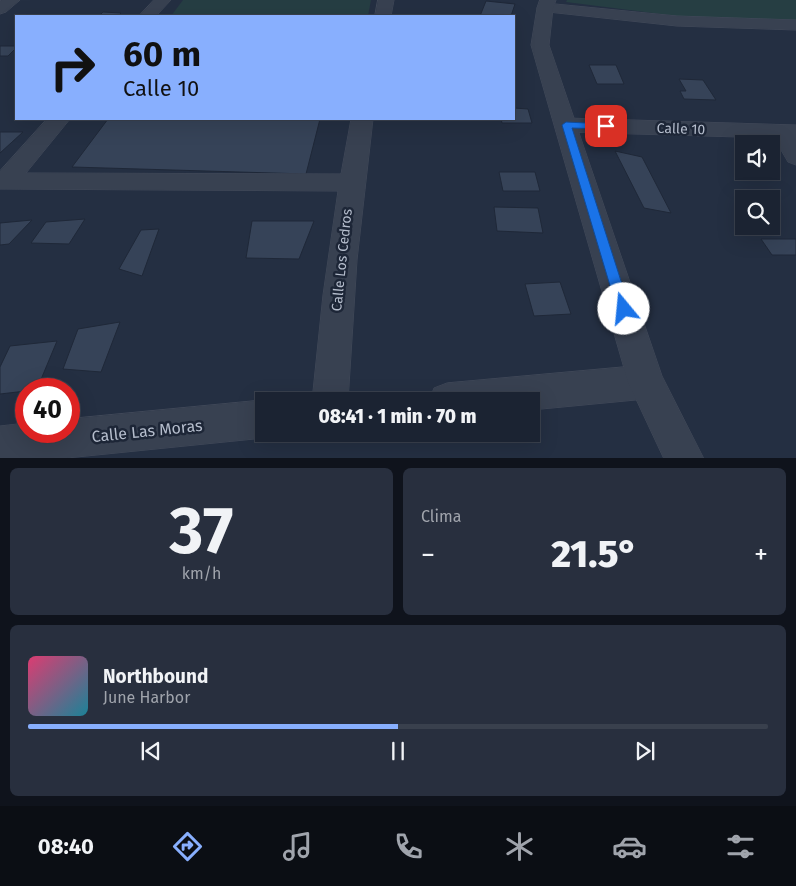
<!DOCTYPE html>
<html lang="es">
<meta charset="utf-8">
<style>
:root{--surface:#1b2332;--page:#282f3e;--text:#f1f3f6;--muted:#a0a4ac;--line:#39404d;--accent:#88affe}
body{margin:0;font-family:"Fira Sans",sans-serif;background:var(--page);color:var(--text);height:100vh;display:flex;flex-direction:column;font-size:19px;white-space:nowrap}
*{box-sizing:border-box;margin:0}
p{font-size:16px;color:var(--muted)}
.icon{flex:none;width:28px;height:28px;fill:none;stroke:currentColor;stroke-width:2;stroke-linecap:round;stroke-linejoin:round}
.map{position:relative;height:458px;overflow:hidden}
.sheet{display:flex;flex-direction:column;gap:10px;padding:10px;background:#0f131c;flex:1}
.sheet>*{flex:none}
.banner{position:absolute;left:15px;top:15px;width:500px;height:105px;border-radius:0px;box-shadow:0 5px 20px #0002,0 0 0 1px var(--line);background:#88affe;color:#111;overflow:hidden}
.tools{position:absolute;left:735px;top:135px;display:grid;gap:10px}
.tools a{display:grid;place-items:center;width:45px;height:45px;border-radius:0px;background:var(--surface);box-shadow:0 5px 20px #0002,0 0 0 1px var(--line);font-size:25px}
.speed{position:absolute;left:15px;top:378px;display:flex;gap:10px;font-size:25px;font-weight:700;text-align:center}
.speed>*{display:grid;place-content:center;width:65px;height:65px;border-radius:50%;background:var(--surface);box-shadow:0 5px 20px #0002,0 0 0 1px var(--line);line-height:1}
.speed .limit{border:8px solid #d22;background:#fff;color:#111}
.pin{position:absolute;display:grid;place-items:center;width:42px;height:42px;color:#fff;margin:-21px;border-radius:10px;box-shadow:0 2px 8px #0006}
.me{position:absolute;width:55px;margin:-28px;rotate:343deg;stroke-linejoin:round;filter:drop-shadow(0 0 4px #0008)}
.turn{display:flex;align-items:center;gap:18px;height:105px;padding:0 25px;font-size:22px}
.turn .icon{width:65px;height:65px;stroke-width:2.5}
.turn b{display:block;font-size:35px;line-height:42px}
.big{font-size:38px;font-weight:800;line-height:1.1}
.sheet .widget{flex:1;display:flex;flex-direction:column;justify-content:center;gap:8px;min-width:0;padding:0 18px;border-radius:8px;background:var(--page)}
.sheet .dial{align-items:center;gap:0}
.dial b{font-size:65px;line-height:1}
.song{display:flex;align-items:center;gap:15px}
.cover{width:60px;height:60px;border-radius:8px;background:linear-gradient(135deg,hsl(340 70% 55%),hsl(190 70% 35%))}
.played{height:5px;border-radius:2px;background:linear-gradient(90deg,var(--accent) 50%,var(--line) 50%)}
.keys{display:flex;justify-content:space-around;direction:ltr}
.heat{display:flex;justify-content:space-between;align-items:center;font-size:28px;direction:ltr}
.sheet .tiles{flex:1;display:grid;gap:10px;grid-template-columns:1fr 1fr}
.widget:last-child{grid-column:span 2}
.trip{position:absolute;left:255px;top:392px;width:285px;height:50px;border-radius:0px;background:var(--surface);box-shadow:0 5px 20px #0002,0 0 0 1px var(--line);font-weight:800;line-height:50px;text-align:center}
.tabs{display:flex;height:80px;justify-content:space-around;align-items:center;background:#0b0e14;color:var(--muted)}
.tabs .icon{width:35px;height:35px}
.tabs .selected{color:var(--accent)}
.tabs b{font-size:22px;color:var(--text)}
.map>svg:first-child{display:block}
.green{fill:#263e43}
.building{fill:#364358;stroke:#1f2838}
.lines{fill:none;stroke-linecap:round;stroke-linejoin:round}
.minor-casing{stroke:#424a5a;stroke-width:1}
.tertiary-casing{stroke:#424a5a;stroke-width:1}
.minor{fill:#384151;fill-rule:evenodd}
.tertiary{fill:#384151;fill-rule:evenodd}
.route{fill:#1a73e8;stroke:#114b97}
.labels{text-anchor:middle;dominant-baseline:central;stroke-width:5;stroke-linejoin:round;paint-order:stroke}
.street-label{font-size:14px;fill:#b5bdcc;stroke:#1d2637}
.near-street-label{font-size:16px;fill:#b5bdcc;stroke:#1d2637}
</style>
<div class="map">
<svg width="796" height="459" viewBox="0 0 796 459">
<rect width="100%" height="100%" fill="#242f42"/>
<path class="green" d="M183,0h188l-3,16h-197z
M567,0h229v20l-96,-1 -134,-17z"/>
<path class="building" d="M486,1l29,3 -4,12h-31z
M103,12l18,1 -3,3h-19z
M0,46h16v2l-8,8h-8z
M589,65h27l8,19h-27z
M679,79l24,1 13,20 -32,-1 -4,-8h6z
M514,108l14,1 4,14h-30l-1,-4h13z
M108,119h212l-14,55 -234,-7z
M0,132h23l-23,21z
M615,151l27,6 29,56 -27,-5z
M499,172h36l5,19h-37z
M494,207l44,1 5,25 -46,-2z
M85,219l-16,25 -38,-1 15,-21z
M32,220l-23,24 -9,1v-22z
M252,221h62l-15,38 -53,-1z
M159,229l-17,47 -23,-7 22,-39z
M761,239h35v16h-24z
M560,282l11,32 -37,2 -9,-32z
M120,322l-19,50 -38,-3 15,-40z
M57,341l-20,48h-11v2l-26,3v-27l10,-21z"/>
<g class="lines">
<defs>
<path id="minor" d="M2,0h18l-14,12 -6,2v-13z
M154,0h17l-15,16h-17z
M378,0h16l-3,16h-16z
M545,3l132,13 119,4v10l-119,-4 -138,-15 -2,-3 2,-3z
M566,118l230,7v40l-8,-3 -14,-24 -208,-6 -8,-2 -3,-5 3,-5z
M47,119h23l-44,54 315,1 10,-55h22l-16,141 -9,141h-36l11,-106 15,-104 -338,-2v-18z
M646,365l12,5 6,12 -6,12 -12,5 -115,11v-9h-102l5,-13 13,-5z
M264,400l2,1h-2v33h9l-9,4 -207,21h-57v-33l26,-3v8h43v-12z"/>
<path id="tertiary" d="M540,0h16l-3,8 -4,37 113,331 42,83h-40l-36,-77 -97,-337 6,-37z"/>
</defs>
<use href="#minor" class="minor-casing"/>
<use href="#tertiary" class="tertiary-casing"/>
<use href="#minor" class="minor"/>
<use href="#tertiary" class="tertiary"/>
</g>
<path class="route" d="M566,122l40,2 4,2 -4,3 -34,-1 58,181 -2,4 -4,1 -5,-1 -2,-4 -55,-184z"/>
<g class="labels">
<g class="street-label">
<text transform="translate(681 129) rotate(2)">Calle 10</text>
<text transform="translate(342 260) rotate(-84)">Calle Los Cedros</text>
</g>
<g class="near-street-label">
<text transform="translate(147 431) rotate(-6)">Calle Las Moras</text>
</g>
</g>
</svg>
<div class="tools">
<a><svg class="icon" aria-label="sound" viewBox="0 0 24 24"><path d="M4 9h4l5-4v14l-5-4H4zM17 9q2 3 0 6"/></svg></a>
<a><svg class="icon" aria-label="search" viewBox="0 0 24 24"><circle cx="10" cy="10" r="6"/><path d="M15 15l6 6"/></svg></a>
</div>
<div class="speed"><div class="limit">40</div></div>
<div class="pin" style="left:606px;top:126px;background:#d93025"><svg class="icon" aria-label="arrive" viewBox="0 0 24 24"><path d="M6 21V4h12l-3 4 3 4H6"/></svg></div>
<svg class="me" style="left:624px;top:309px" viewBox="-20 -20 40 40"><circle r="19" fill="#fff"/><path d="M0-13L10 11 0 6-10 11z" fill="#1a73e8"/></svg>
<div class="trip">08:41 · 1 min · 70 m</div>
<div class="banner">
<div class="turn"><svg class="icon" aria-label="right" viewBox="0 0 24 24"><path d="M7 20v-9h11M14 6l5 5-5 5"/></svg><div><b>60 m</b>Calle 10</div></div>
</div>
</div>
<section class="sheet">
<div class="tiles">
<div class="widget dial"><b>37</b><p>km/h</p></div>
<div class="widget"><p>Clima</p>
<div class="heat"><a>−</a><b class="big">21.5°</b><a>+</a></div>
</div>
<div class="widget">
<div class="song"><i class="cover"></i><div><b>Northbound</b><p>June Harbor</p></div></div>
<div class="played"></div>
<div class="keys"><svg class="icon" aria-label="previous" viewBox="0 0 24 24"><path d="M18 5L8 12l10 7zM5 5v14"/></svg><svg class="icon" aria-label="pause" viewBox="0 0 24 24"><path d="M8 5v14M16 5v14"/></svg><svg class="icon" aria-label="next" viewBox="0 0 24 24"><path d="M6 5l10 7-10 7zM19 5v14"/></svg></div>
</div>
</div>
</section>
<nav class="tabs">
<b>08:40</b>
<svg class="icon selected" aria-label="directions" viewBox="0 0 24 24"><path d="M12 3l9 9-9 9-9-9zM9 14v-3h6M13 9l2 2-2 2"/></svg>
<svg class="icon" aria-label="music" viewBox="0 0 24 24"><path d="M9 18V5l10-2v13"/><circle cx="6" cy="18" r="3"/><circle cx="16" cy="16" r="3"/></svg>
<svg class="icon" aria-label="phone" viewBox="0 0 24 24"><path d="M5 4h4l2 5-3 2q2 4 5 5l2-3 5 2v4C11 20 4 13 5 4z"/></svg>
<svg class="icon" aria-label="climate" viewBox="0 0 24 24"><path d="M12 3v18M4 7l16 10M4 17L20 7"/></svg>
<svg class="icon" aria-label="car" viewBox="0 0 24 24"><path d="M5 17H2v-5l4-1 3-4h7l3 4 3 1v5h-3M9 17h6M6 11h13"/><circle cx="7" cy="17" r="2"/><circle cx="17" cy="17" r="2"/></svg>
<svg class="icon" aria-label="filters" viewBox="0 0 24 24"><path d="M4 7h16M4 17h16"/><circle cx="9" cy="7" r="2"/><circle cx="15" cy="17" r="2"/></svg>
</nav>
